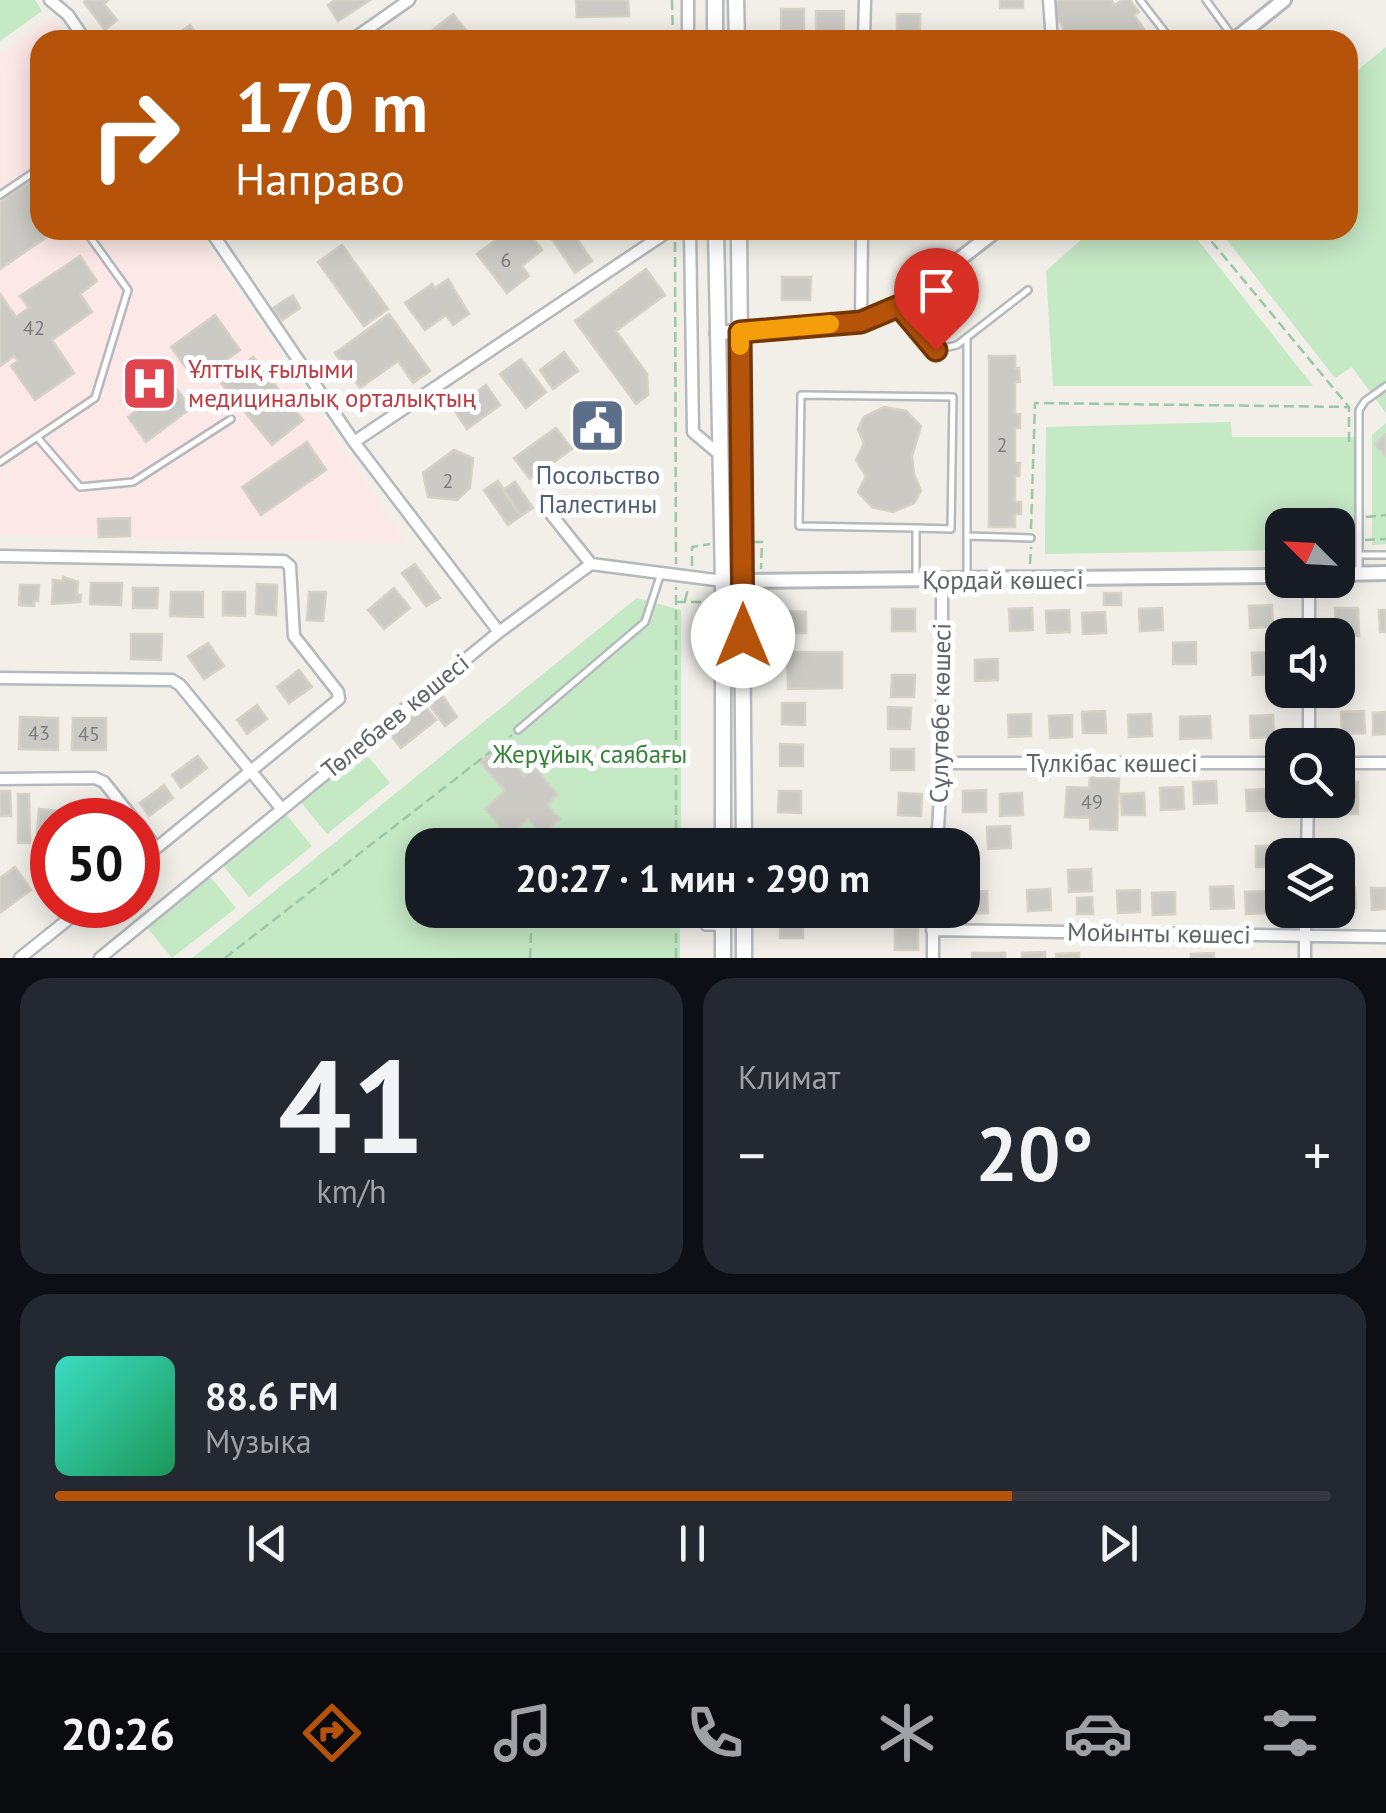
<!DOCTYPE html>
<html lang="ru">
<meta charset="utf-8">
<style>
:root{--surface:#171b24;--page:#242831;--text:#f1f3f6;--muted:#9ea1a6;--line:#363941;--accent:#b45309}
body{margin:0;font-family:"PT Sans",sans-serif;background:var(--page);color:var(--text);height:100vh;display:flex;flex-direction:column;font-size:38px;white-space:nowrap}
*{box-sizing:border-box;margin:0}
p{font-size:32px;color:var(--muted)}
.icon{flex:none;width:55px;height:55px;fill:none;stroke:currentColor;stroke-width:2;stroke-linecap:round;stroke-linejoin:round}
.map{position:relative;height:958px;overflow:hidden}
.drawer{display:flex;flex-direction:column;gap:20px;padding:20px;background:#0d0f14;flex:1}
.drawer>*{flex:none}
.hud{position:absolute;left:30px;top:30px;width:1328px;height:210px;border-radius:30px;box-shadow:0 5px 25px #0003;background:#b45309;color:#fff;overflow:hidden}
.needle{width:65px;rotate:294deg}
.buttons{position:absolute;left:1265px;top:508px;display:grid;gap:20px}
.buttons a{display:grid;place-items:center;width:90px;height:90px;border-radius:20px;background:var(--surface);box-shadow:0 5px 25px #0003;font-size:50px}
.speed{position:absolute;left:30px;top:798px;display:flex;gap:20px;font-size:50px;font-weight:700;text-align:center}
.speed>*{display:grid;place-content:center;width:130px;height:130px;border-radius:50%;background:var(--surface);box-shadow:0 5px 25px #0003;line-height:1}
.speed .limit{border:15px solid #d22;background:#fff;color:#111}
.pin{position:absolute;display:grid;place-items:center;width:85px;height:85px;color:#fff;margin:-102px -42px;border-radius:50% 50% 50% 0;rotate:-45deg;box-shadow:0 0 10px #0007}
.pin .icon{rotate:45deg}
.me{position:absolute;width:110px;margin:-55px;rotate:0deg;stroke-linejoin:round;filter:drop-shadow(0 0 8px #0008)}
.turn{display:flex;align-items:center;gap:35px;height:210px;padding:0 40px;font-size:45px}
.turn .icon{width:130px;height:130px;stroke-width:2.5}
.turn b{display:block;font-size:70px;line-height:85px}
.big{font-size:75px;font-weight:700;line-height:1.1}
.drawer .tile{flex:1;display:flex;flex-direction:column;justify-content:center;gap:15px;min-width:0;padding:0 35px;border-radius:30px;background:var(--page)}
.drawer .dial{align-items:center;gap:0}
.dial b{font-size:130px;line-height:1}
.song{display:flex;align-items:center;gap:30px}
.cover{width:120px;height:120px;border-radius:15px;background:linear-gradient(135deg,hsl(170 70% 55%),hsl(150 70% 35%))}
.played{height:10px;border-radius:5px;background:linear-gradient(90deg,var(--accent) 75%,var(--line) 75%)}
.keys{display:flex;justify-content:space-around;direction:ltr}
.heat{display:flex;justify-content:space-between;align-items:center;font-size:55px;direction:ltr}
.drawer .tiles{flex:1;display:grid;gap:20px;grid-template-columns:1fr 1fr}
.tile:last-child{grid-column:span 2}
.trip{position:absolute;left:405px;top:828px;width:575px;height:100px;border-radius:30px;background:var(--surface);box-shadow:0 5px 25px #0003;font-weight:700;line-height:100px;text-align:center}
.tabs{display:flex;height:160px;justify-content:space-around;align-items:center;background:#090b0e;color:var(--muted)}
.tabs .icon{width:70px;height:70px}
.tabs .current{color:var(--accent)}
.tabs b{font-size:45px;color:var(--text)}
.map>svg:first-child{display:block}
.medical{fill:#fce8e6}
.green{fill:#c5e8c5}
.building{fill:#cccac5;stroke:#d6d1c6;stroke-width:2.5}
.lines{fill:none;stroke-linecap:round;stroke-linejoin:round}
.service-casing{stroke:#b5b8bc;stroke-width:10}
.minor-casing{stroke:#b5b8bc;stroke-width:15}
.tertiary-casing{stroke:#b5b8bc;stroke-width:18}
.secondary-casing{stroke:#b6babf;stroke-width:19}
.path{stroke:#9cc7a9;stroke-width:2.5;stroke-dasharray:10 5;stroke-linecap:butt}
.service{stroke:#fff;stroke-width:5}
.minor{stroke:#fff;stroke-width:10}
.tertiary{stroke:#fff;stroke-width:12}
.secondary{stroke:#fff;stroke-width:14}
.route-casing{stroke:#753606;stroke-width:25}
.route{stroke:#b45309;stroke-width:18}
.slow{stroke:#f59e0b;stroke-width:18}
.labels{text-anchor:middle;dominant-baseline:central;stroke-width:10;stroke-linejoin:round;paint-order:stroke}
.number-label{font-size:20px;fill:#7a7d7f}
.health-label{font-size:25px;fill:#be3a42;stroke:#fff;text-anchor:start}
.service-label{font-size:25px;fill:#4e5e75;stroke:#fff}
.street-label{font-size:25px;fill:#5f6368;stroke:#fff}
.park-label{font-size:25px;fill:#348238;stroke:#fff}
</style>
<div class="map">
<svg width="1386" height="958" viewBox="0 0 1386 958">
<rect width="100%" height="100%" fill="#f1efe8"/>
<path class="medical" d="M53,17l16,23h-29v190h156l210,314 -406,-9v-481z"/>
<path class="green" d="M0,0h35l7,11 -42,30z
M1386,47v366l-34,-46 -17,11 -116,-148h129v-152z
M1092,230h98l123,156h-260l-7,-115z
M1231,422l1,15h127l-1,112h-20v-24h-56v25l-237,4 1,-127z
M1386,423v121l-14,1v-110z
M637,598l44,12v235h-259v65h258v48h-488z
M362,749l28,34 -63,51 -28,-34z
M284,812l28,34 -63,51 -28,-34z
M208,874l28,34 -64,50 -27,-33z"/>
<path class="building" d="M87,0h21l-4,4 13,16 -12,10 -21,-28z
M335,0h35l-32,21 -10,-16z
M576,0h52l1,16 -52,1z
M1000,0h23v8h-23z
M1053,0h58l4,5 7,-5h8l9,12 -5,3 10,14 -6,11h-75v-13l-9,-13z
M781,9h23v22l-23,-1z
M816,11h28v29h-28z
M453,14l21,26h-41l-5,-6z
M897,14h23v22l-23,-1z
M190,25l11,15h-32z
M34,179l6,8v43h17l-57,39v-67z
M509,230h18l15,20 -20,16 7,10 -22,17 -30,-39z
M546,230h37l-8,6 17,25 -17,12z
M342,245l46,64 -24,17 -46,-64z
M80,256l17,25 -17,13 12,18 -40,28 22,33 -39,27 -24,-34 7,-5 -4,-5 -14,10v-72l16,23 13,-9 -9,-12z
M646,269l19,26 -49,36 31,43 1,21 -12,9 -61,-83z
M782,277h29l-1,23h-28z
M448,279l21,35 -16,11 -7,-10 -21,15 -20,-27 27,-19 3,4z
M293,295l7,13 -18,12 -9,-12z
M389,314l41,57 -17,12 -15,-22 -38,27 -25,-35z
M215,315l25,35 -44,32 -25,-35z
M564,352l14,19 -25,18 -13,-19z
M989,356h26v12h4l1,14h-5v32h5v14h-5v35h5l-1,13h-4v26h6v12h-6v13h-26z
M253,357l50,63 -31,25 -51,-62z
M521,359l25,33 -20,16 -26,-34z
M173,384l18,24 -45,34 -18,-25z
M486,385l14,20 -33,24 -14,-21z
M603,405l16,19 -27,22 -16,-19z
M884,407l22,4 15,15 -9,30 2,18 7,17 -7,12 -21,9 -21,-5 -14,-15 8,-16 -10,-16 8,-16 -6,-15 6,-12z
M556,428l16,21 -42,30 -16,-21z
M1386,434v22l-11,-12z
M307,442l19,28 -65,45 -19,-28z
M454,450l19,8 -3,30 -13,12 -29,-3 -5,-24z
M498,481l23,35 -13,9 -24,-35z
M515,482l18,26 -12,8 -18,-26z
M130,518v18l-31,1 -1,-18z
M415,564l25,34 -14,8 -24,-33z
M63,577l15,5 -1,13h4l-1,7 -28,2 1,-24 10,1z
M91,583h31l-1,22 -31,-1z
M257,584l20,1 -1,30 -20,-1z
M20,585h19l-1,16h-4v5l-15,-1z
M133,588h25l-1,20h-24z
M394,588l16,20 -26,21 -16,-19z
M171,592h32v25l-33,-1z
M223,592h22v24l-22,-1z
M309,592h17l-3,29 -16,-1z
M1104,593h17v12h-17z
M1272,605l1,22 -23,1 -1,-22z
M1032,608l1,22 -23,1 -1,-22z
M1162,608l1,22 -23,1 -1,-22z
M1335,608h23l1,28 -23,-1z
M892,609h23v22h-23z
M1069,610l1,22 -23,1 -1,-22z
M1379,610h7v22h-6z
M783,611l23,1v21h-23z
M1105,612l1,21 -23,1 -1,-21z
M131,634h31l-1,26 -30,-1z
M1196,642v22h-23v-21z
M208,643l16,23 -20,13 -16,-23z
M787,652h55v36l-54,1z
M1275,652l1,22 -23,1 -1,-22z
M998,659v21l-23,1v-21z
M299,670l13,17 -23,16 -12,-16z
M892,675h23l-1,22h-23z
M440,692l17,25 -12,9 -18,-24z
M782,703h23v22l-23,-1z
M257,705l10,14 -20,15 -10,-14z
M425,706l11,14 -35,28 -12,-15z
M888,707l23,1 -1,21h-22z
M1105,711l1,22h-23l-1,-21z
M1364,711l1,22 -23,1 -1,-22z
M1386,712v22l-13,1v-22z
M1031,714v22l-22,1 -1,-22z
M1151,714l1,22 -23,1 -1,-22z
M1072,715v22l-22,1 -1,-22z
M1273,715l1,22 -23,1 -1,-22z
M1210,716l1,22 -31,1v-22z
M20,717l38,1v32l-39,-1z
M73,718h33v32h-34z
M780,744l23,1v21h-23z
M499,746l25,30 10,-9 24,28 -11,9 13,15 -19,16 -13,-16 -20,17 -23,-27 20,-18 -25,-29z
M891,749h23v21h-23z
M198,756l9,12 -26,20 -9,-13z
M1090,777l29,2 -2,51 -27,-1v-11l-25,-1 2,-30 22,1z
M1216,781l1,22 -23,1 -1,-22z
M1338,782h20v32h-20z
M164,785l9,13 -24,18 -9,-13z
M1183,787l1,22 -23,1 -1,-22z
M1269,789l1,22h-23l-1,-21z
M986,790v22h-23v-21z
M0,791h10l1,25h-11z
M779,791h22v22l-23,-1z
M899,793l23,1 -1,22 -23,-1z
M1022,793l1,22 -23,1v-22z
M1144,793l1,22h-23l-1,-21z
M18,794h11l1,49h-12z
M39,809l32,3 -1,8h-18v14l-15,-1z
M1010,826l1,22 -23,1 -1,-22z
M895,832h23v13h-23z
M779,835l23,1v9h-23z
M1256,846h15l1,21h-16z
M15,867l16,23 -31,23v-35z
M1091,869l1,22 -23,1 -1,-22z
M1233,886l1,22 -23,1 -1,-22z
M1338,887h17l1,21 -18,1z
M1371,888h15v21l-14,1z
M1050,889l1,21 -23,1 -1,-21z
M1140,890v22l-22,1 -1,-22z
M987,891l1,22 -23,1 -1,-22z
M1268,891l1,22 -23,1 -1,-22z
M1175,892v22l-22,1 -1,-22z
M1092,897l1,17h-16v-16z
M780,916l23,1v21h-23z
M895,928h23v22h-23z
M1045,952v6h-23v-5z
M972,953h33v5h-33z
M1079,953v5h-23v-4z
M1214,953v5h-23v-4z"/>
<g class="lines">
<defs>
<path id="service" d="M1140,0l31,40
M1206,0l27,37
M0,195l40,-27
M901,309l35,41 21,-5 71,-55
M967,337v241
M37,437l43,50 53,-5 98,-63
M0,462l95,-64 33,-108 -43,-60
M967,536l64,2
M1359,555h27
M1359,570v-160l6,-9 21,-15
M916,578v-50l35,1 2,-132 -152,-2 -2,131 117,2
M518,730l127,-108 16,-49
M705,927h15"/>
<path id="minor" d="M50,0l18,15 17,25
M688,0v40
M1049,0l3,40
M352,40l57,-40
M864,40l1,-40
M210,230l144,212 145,190
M690,230l3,202 26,22
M861,322l1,-92
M354,442l316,-212
M551,514l40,50
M0,556l284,5 6,5 4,70 44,56 1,7 -201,164
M1309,635v-55
M0,678l172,2 8,5 101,123
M1309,745v-55
M942,763h340
M1338,763h48
M0,779l95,-1 9,4 30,38
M138,824l18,24
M937,845l5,-82v-182
M1307,855l1,-55
M932,930l454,7
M20,958l66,-53
M100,958l399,-326 92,-68 132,17
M933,958v-48
M1305,958v-48"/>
<path id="tertiary" d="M1234,40l50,-40
M717,333l144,-11 38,-16 98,-76
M1338,574l48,-1
M723,581l559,-5"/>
<path id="secondary" d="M715,0v40
M736,0l1,40
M716,230l7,351v264
M739,230l5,615
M723,910v48
M744,910v48"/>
</defs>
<use href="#service" class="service-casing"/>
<use href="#minor" class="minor-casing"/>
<use href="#tertiary" class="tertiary-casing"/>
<use href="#secondary" class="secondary-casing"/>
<path class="path" d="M672,0l1,40
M1202,230l147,177v40
M675,242l1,322
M1366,517l20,-2
M1031,529l4,-126 314,4
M1365,540l21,-1
M753,542h9l-1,27
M1030,564l1,-17
M692,566v-19l18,-3
M685,601l3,-13
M754,601l7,1v-10
M676,602h35
M676,845v-258
M225,958l287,-223
M530,958l2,-48
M676,958v-48"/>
<use href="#service" class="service"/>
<use href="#minor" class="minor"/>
<use href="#tertiary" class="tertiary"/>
<use href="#secondary" class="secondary"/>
</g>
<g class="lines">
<defs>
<path id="route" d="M743,636l-3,-304 121,-10 38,-16 37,44"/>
</defs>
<use href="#route" class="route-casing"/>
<use href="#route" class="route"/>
<path class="slow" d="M740,346v-14l90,-8"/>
</g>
<defs>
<symbol id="hospital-square" viewBox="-11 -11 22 22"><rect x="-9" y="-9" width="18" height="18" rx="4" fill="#e0444e" stroke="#fff"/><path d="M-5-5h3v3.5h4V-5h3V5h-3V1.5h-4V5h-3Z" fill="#fff"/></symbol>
<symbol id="civic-square" viewBox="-11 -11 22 22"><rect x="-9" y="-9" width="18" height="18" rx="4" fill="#5c6f8a" stroke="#fff"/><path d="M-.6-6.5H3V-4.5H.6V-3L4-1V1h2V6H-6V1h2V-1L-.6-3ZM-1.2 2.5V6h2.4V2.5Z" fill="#fff"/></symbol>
</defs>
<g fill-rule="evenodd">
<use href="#hospital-square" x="118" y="352" width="63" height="63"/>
<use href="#civic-square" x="566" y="394" width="63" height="63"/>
</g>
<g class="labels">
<g class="number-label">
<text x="506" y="260">6</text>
<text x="34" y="328">42</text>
<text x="1002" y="445">2</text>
<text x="448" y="481">2</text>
<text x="39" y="733">43</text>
<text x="89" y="734">45</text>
<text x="1092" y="802">49</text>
</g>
<g class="health-label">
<text x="188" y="369">Ұлттық ғылыми<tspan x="188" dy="29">медициналық орталықтың</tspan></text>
</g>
<g class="service-label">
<text x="598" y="475">Посольство<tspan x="598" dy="29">Палестины</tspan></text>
</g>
<g class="street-label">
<text x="1003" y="580">Қордай көшесі</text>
<text transform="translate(940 713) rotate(-89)">Сұлутөбе көшесі</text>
<text transform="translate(395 716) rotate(-39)">Төлебаев көшесі</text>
<text x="1112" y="763">Түлкібас көшесі</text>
<text transform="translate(1159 933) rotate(1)">Мойынты көшесі</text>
</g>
<g class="park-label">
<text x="590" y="754">Жерұйық саябағы</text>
</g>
</g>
</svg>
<div class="buttons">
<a><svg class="needle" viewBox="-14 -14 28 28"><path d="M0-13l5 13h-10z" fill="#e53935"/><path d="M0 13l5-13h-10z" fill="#9ea1a6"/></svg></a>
<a><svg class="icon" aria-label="sound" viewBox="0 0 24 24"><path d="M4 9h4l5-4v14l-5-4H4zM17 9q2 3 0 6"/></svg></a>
<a><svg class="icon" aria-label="search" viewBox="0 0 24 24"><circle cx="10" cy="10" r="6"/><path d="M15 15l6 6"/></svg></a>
<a><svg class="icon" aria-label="layers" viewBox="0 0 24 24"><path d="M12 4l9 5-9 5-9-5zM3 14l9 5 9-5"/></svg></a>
</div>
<div class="speed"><div class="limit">50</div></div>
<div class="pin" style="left:936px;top:350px;background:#d93025"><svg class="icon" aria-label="arrive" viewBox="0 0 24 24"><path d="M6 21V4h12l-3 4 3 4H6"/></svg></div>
<svg class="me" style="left:743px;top:636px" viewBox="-20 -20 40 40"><circle r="19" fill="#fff"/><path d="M0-13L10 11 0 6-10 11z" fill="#b45309"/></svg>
<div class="trip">20:27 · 1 мин · 290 m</div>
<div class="hud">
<div class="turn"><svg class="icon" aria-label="right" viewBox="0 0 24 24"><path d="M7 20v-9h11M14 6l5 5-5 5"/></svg><div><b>170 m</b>Направо</div></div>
</div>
</div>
<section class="drawer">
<div class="tiles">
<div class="tile dial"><b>41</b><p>km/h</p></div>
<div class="tile"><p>Климат</p>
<div class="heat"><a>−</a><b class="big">20°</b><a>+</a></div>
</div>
<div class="tile">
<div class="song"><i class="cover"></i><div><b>88.6 FM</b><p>Музыка</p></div></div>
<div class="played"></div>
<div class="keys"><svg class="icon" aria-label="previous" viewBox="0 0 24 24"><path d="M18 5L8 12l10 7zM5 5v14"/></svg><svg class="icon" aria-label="pause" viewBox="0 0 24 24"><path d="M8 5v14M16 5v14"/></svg><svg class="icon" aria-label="next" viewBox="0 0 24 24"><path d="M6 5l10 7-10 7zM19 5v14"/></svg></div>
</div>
</div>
</section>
<nav class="tabs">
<b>20:26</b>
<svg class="icon current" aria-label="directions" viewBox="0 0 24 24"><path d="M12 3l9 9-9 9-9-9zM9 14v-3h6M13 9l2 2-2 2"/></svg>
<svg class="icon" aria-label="music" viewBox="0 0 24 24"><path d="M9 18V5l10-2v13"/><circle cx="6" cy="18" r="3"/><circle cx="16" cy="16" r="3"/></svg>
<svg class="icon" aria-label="phone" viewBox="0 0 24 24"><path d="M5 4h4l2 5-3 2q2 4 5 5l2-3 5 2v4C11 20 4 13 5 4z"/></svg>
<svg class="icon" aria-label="climate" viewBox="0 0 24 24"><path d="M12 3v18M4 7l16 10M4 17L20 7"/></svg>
<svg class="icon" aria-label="car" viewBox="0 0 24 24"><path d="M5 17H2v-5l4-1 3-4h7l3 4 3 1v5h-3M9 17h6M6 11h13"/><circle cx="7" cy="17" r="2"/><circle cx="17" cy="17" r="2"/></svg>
<svg class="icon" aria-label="filters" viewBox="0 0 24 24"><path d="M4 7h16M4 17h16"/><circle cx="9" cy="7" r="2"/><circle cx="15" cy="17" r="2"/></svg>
</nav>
